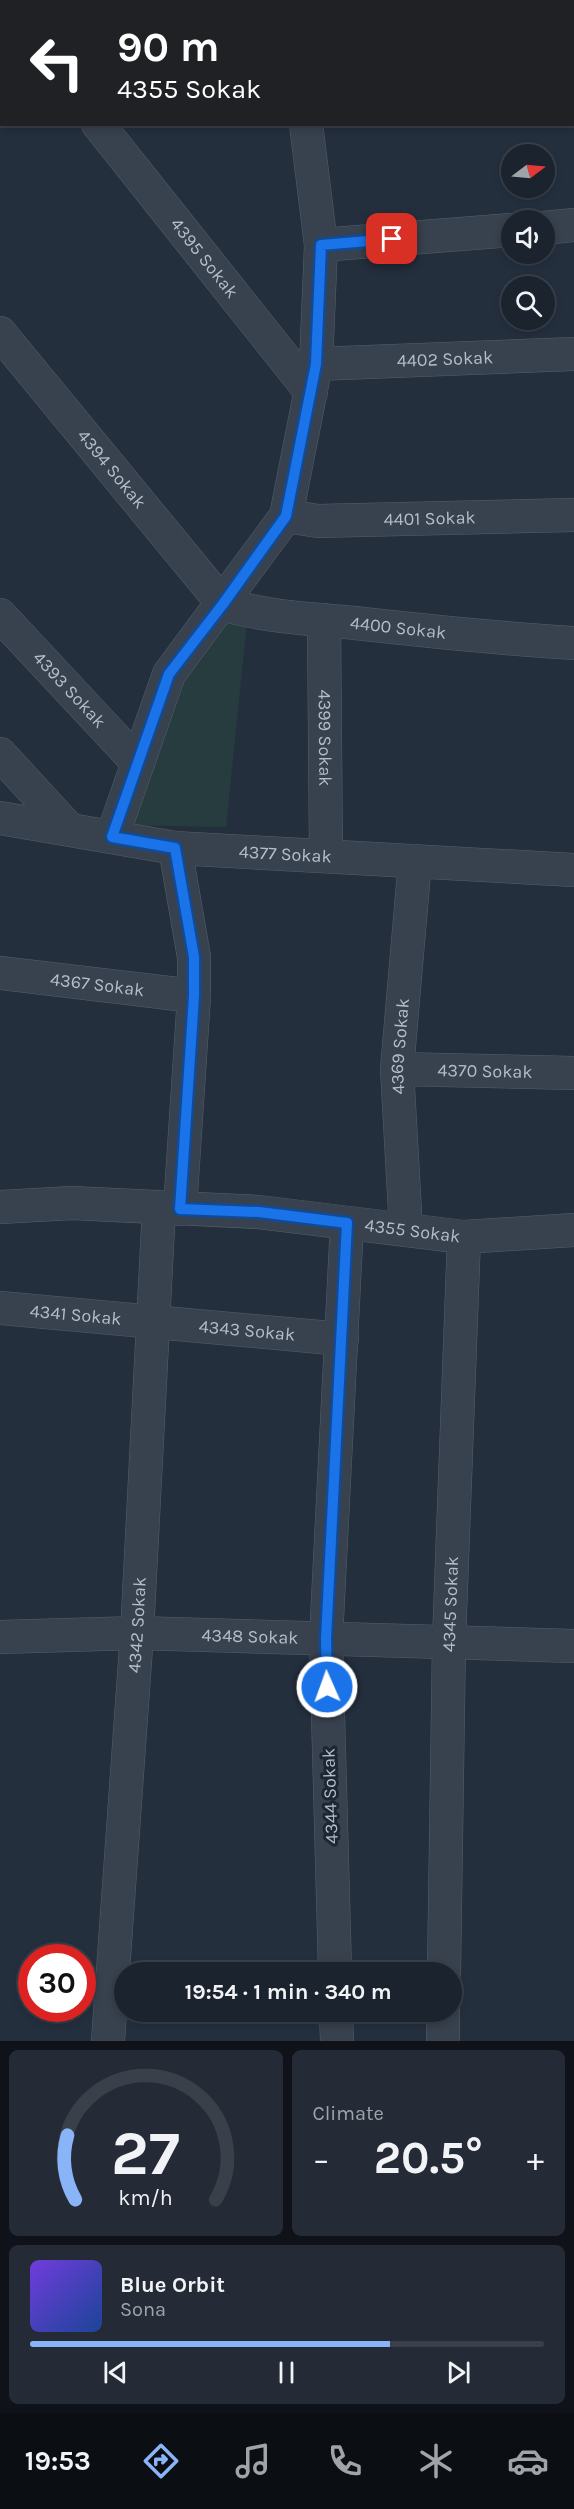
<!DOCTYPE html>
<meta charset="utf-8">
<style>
:root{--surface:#1b232e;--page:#242b36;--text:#f1f3f6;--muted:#a0a4aa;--line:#39404a;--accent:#8ab4f8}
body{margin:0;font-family:Karla,sans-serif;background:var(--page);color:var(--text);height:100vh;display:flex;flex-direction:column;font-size:22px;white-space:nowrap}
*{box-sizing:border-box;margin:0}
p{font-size:20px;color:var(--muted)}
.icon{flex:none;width:33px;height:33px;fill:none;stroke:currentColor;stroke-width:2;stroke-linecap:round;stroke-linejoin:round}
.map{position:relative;height:2041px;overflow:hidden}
.drawer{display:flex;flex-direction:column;gap:9px;padding:9px;background:#0f1319;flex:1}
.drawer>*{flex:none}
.hud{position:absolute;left:0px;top:0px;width:574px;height:126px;box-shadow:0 3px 9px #0003,0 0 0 2px var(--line);background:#202124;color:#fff;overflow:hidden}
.needle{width:39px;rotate:74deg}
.tools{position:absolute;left:501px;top:144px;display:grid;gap:12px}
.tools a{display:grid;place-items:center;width:54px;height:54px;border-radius:50%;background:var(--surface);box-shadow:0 3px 9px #0003,0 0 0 2px var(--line);font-size:30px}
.speed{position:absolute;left:18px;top:1944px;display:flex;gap:12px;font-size:30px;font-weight:700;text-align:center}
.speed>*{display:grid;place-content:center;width:78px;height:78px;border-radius:50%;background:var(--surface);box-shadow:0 3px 9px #0003,0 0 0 2px var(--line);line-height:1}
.speed .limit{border:9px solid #d22;background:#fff;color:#111}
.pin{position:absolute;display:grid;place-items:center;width:51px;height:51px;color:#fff;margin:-26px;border-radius:12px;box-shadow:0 3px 9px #0006}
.me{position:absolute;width:66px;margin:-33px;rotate:358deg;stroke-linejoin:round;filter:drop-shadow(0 0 4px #0008)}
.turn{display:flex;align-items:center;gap:21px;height:126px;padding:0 18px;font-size:27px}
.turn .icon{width:78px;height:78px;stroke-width:2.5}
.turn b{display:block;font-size:42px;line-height:51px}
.big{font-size:45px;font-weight:700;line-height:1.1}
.drawer .widget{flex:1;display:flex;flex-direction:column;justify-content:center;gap:9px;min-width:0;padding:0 21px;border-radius:9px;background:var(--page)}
.drawer .dial{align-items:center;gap:0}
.dial svg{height:156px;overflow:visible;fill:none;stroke:var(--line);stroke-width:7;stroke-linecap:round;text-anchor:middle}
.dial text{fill:var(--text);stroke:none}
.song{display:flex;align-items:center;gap:18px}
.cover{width:72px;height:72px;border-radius:9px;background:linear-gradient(135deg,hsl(260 70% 55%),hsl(220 70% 35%))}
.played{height:6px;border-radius:3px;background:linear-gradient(90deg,var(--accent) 70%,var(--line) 70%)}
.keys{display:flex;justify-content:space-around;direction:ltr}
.heat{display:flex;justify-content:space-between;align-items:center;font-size:33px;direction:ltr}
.drawer .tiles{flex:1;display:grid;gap:9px;grid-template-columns:1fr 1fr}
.widget:last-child{grid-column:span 2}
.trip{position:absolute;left:114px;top:1962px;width:348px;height:60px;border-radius:30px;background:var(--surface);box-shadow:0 3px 9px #0003,0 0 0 2px var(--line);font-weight:700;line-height:60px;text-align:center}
.dock{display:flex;height:96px;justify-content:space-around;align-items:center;background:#0b0e12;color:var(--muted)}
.dock .icon{width:42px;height:42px}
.dock .active{color:var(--accent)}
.dock b{font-size:27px;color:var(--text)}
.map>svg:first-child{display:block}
.green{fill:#263c3f}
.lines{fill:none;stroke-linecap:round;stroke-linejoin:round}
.minor-casing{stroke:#565f6c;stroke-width:34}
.minor{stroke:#38414e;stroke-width:33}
.route-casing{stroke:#114b97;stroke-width:15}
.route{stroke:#1a73e8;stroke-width:10}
.labels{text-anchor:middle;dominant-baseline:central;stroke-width:6;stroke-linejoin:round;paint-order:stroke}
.street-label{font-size:18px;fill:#b4bcc9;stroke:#1d2633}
</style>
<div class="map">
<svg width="574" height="2041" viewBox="0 0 574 2041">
<rect width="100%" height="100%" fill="#242f3e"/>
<path class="green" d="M220,611l27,11 -21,205 -110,-2 53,-151z"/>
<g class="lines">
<defs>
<g id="minor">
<path d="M291,0v2"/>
<path d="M126,2l3,-2"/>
<path d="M0,7l2,2"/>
<path d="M573,89h1"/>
<path id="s1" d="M98,124l213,268"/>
<path d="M544,228l30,-3"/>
<path d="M321,245l191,-15"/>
<path id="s2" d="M0,333l223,271c42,13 88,15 132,19 73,8 145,16 219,20"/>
<path id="s3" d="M316,364l258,-10"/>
<path id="s4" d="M286,516l32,5 256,-6"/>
<path id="s5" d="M0,615l138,148"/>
<path id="s6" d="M324,620l2,236"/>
<path d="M0,754l69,75"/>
<path id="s7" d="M0,818l175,30 399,22"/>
<path d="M112,837l57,-163 117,-158 30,-152 5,-119 -15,-121"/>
<path d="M175,848l19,109v39l-14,213"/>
<path id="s8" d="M0,973l194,23"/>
<path id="s9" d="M397,1069l177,4"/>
<path id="s10" d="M0,1207l72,-4 187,9 205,25 110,-7"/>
<path id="s11" d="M406,1230l-9,-161 18,-208"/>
<path id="s12" d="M0,1308l342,31"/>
<path id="s13" d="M0,1637l137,-4 437,13"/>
<path d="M335,1972l-9,-333 21,-416"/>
<path id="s14" d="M444,1972l5,-331 15,-404"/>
<path d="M336,2012l1,29"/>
<path id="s15" d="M108,2041l29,-408 22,-425"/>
<path d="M443,2041v-29"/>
</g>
</defs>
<use href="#minor" class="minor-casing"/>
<use href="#minor" class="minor"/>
</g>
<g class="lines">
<defs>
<path id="route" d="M327,1687l-1,-48 21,-416 -88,-11 -79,-3 14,-213v-39l-19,-109 -63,-11 57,-163 54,-70 63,-88 30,-152 5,-119 71,-6"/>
</defs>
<use href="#route" class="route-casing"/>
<use href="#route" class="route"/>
</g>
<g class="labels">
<g class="street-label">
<text stroke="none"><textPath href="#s1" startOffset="171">4395 Sokak</textPath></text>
<text stroke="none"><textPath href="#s3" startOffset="129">4402 Sokak</textPath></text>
<text stroke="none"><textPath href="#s2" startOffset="176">4394 Sokak</textPath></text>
<text stroke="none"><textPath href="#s4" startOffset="144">4401 Sokak</textPath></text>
<text stroke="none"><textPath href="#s2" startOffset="528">4400 Sokak</textPath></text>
<text stroke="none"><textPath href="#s5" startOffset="102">4393 Sokak</textPath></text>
<text stroke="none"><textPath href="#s6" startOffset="118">4399 Sokak</textPath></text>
<text stroke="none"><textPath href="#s7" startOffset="288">4377 Sokak</textPath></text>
<text stroke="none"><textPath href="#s8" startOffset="98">4367 Sokak</textPath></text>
<text stroke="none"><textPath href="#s11" startOffset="184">4369 Sokak</textPath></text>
<text stroke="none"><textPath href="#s9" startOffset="88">4370 Sokak</textPath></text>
<text stroke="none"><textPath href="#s10" startOffset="414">4355 Sokak</textPath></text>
<text stroke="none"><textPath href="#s12" startOffset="76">4341 Sokak</textPath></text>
<text stroke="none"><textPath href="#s12" startOffset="248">4343 Sokak</textPath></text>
<text stroke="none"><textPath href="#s14" startOffset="368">4345 Sokak</textPath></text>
<text stroke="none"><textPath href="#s15" startOffset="417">4342 Sokak</textPath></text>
<text stroke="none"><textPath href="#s13" startOffset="250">4348 Sokak</textPath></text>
<text transform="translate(330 1796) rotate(-92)">4344 Sokak</text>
</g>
</g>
</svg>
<div class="tools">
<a><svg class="needle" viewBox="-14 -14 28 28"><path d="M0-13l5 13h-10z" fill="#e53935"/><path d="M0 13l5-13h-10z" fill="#a0a4aa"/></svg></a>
<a><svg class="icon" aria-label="sound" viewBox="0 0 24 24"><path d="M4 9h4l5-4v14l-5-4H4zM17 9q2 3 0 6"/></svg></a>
<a><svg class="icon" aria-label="search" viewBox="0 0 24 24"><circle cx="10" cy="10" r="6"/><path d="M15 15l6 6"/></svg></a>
</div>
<div class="speed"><div class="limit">30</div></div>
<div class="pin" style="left:392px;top:239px;background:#d93025"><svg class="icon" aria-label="arrive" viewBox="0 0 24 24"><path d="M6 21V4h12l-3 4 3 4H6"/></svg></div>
<svg class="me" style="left:327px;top:1687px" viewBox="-20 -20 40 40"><circle r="17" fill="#1a73e8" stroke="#fff" stroke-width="3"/><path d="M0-11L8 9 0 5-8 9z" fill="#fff"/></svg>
<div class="trip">19:54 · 1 min · 340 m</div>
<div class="hud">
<div class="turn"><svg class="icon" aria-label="left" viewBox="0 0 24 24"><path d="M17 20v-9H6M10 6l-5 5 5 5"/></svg><div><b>90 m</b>4355 Sokak</div></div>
</div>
</div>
<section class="drawer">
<div class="tiles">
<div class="widget dial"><svg viewBox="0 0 100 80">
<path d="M14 69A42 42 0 1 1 86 69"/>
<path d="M14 69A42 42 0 0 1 10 36" stroke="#8ab4f8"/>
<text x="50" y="56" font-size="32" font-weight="700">27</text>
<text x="50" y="72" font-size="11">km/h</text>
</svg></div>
<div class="widget"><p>Climate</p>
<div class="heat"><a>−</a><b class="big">20.5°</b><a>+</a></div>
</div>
<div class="widget">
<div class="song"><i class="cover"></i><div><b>Blue Orbit</b><p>Sona</p></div></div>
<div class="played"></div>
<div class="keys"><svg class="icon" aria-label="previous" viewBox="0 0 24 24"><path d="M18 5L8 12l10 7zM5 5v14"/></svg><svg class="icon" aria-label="pause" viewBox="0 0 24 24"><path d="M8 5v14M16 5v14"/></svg><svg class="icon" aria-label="next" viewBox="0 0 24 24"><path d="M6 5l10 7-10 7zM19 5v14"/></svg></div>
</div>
</div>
</section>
<nav class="dock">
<b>19:53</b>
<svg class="icon active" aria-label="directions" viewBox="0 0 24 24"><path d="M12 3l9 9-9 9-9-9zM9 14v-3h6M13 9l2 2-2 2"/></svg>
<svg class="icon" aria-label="music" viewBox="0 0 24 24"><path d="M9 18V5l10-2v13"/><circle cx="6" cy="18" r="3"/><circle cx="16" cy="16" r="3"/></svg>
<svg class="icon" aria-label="phone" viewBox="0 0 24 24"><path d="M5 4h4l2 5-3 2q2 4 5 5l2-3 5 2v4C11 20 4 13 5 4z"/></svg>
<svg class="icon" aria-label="climate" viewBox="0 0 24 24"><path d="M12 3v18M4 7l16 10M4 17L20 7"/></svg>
<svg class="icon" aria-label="car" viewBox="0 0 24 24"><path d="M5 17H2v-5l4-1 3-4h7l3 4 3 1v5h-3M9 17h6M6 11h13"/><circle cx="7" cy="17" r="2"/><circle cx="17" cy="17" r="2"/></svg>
</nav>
